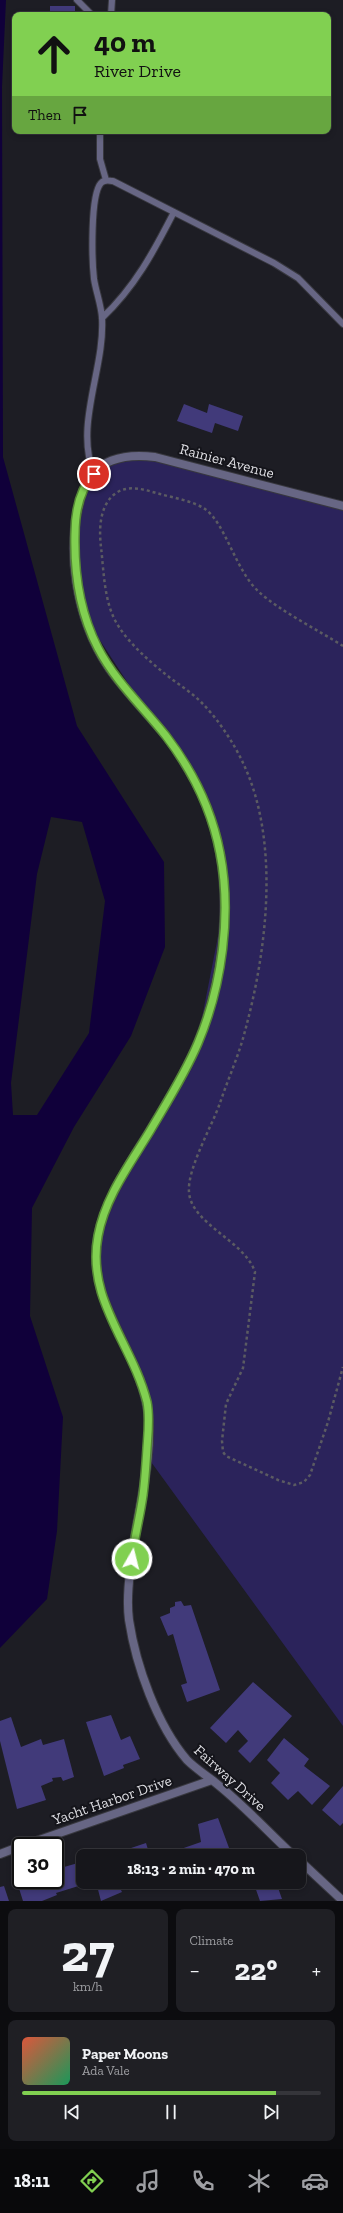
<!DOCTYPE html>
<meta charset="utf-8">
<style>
:root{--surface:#16161b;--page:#1f1f24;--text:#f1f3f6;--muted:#9e9fa3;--line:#35353a;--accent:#81d051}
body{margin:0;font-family:"Zilla Slab",serif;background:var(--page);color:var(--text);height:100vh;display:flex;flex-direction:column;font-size:15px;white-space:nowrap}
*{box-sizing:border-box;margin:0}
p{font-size:13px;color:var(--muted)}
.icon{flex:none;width:22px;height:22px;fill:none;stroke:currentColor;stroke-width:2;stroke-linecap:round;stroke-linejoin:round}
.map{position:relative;height:1901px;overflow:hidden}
.panel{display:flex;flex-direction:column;gap:8px;padding:8px;background:#0c0c0f;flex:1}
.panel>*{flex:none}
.banner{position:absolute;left:12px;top:12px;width:319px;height:122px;border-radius:8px;box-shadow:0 2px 6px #0003,0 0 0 1px var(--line);background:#81d051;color:#111;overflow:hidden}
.speed{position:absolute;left:12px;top:1837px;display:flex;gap:8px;font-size:20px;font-weight:700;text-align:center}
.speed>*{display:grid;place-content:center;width:52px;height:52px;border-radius:50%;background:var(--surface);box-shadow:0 2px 6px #0003,0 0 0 1px var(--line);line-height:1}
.speed .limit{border:2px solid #111;border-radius:6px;background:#fff;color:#111}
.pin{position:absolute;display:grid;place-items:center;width:34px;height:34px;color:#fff;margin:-17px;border:2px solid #fff;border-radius:50%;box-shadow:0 1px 4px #0007}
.me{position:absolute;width:44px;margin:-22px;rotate:8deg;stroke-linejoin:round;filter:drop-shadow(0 0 3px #0008)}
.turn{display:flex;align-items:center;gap:14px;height:84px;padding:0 16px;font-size:18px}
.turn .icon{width:52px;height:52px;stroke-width:2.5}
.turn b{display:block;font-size:28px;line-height:34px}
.then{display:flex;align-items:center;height:38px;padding:0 16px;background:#0003;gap:8px;font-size:15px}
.big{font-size:30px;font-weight:700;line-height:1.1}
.panel .tile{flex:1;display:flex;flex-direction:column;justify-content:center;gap:6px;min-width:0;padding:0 14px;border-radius:8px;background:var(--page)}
.panel .dial{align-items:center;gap:0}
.dial b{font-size:52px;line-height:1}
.song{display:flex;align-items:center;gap:12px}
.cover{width:48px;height:48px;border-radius:6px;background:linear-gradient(135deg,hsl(10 70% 55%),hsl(150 70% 35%))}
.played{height:4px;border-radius:2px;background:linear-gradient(90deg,var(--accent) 85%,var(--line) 85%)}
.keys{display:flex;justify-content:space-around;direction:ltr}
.heat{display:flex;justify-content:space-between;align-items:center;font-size:22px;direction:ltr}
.panel .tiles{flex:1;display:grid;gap:8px;grid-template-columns:1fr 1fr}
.tile:last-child{grid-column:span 2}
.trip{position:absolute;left:76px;top:1849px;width:230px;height:40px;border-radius:8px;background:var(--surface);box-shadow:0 2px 6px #0003,0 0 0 1px var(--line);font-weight:700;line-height:40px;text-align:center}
.menu{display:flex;height:64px;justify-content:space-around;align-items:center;background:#09090b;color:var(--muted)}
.menu .icon{width:28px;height:28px}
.menu .active{color:var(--accent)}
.menu b{font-size:18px;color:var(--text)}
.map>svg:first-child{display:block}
.green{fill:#2b235b}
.water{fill:#10003a;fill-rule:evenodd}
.building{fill:#413a7a}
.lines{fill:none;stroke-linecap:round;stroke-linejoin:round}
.lane-casing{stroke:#38383f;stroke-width:8}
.street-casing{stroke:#38383f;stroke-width:10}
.path{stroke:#5b5b62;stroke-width:2.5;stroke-dasharray:3 3;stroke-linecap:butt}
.lane{stroke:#676684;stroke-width:6}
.street{stroke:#676684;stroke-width:8}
.route-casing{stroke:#548735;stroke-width:10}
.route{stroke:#81d051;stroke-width:7}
.labels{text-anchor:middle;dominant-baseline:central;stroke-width:4;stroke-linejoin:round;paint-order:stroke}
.street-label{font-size:15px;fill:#dedee3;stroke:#14141a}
</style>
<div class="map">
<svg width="343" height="1901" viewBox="0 0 343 1901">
<rect width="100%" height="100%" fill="#1d1d24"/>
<path class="green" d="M118,457h37l188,49v1220l-197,-271v-54l-43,-99 -7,-53 19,-60 82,-146 28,-142 -20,-100 -119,-182 -11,-78 11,-58z"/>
<path class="water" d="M0,0h6l-4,87 1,370 74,269 87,136 1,85 -34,89 -57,91 -42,81 -2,108 33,101 -6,114 -10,68 -47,49zM51,817l31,5 23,79 -16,132 -52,82h-24l-2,-32 26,-209z"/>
<path class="building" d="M50,6h25v9h-25z
M184,404l23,9 2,-9 34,12 -5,15 -23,-8 -3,10 -35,-12z
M181,1601l3,5 7,-1 29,85 -33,12 -6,-17 6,-2 -14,-49 -5,2 -8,-19 10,-4v-5l5,-2v-4z
M253,1682l39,34 -42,47 -12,-12 10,-10 -10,-11 -12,13 -16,-15z
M111,1715l10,25 9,-4 10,23 -17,6 1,3 -20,8 -18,-54z
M11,1717l10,30 20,-8 2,6 21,-6 10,38 -11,4 -2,-4 -9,1 1,3 -12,5 5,14 -29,9 -17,-68v-20z
M284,1738l25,21 -5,7 26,20 -18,19 -14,-14 -10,9 -17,-17 9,-10 -13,-13z
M343,1786v37l-3,3 -18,-16z
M218,1818l14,38h-52l-2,-6 23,-8 -3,-18z
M146,1843l4,13h-30l-1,-4z
M62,1862l2,5 14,-4 5,19 2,2 -29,9 1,2 -15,6h-19l-7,-22 5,-2v3h34v-16z
M96,1882h36l-13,4 3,6 -21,9z
M262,1882h14l6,17 -22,2 -6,-17z
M4,1886l5,15h-9v-14z"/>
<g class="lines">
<defs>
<path id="lane" d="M77,0l15,15
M111,15l1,-15
M100,131v28l6,21
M102,318c33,-31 52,-67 72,-106
M94,474c-20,-49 11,-105 8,-156 -1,-14 -6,-26 -8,-39 -2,-18 -4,-84 7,-96 4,-4 8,-2 12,-2l161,82 24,15 45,46"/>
<path id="street" d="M22,1846l190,-66
M0,1854l21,-8
M294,1856c-27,-25 -53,-54 -82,-76 -9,-7 -17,-12 -25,-20 -30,-35 -51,-94 -58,-140 -3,-23 1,-48 4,-71 6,-43 22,-101 14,-143 -11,-62 -64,-107 -48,-175 9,-36 31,-68 50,-99 18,-30 37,-60 50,-92 20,-51 29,-110 24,-165 -3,-32 -12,-63 -27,-92 -9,-16 -19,-33 -30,-47 -19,-23 -40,-44 -57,-68 -33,-49 -45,-121 -26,-177 11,-32 42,-38 72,-34l188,49
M299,1860l44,41"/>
</defs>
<use href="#lane" class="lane-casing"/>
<use href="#street" class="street-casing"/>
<path class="path" d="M343,646c-25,-16 -63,-35 -84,-54 -24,-22 -33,-68 -54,-83 -12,-8 -31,-11 -45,-15 -15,-4 -30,-10 -44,-1 -17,12 -17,37 -15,54 3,26 3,58 18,80 11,17 29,33 45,46 12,10 26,18 37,29 17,17 33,41 43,63 36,78 23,185 1,266 -6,24 -17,48 -25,72 -8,23 -33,66 -31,89 2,32 56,49 66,80l-12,96 -17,36 -4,37 1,11 3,4 52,24 16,5 10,-3 6,-7 18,-53 15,-55"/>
<use href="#lane" class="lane"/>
<use href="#street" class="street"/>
</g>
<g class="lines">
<defs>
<path id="route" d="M94,474c-15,16 -19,39 -19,60 -1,39 5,79 23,114 17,33 45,59 68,88 26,34 46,75 54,117 12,61 2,133 -22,190 -13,31 -31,59 -48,88 -20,33 -45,66 -52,105 -12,64 34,107 49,166 3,15 1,31 0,46 -1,16 -2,32 -4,47 -3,22 -9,43 -11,64"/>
</defs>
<use href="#route" class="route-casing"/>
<use href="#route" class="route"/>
</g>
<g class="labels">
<g class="street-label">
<text transform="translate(227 461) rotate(15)">Rainier Avenue</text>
<text transform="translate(230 1778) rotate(42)">Fairway Drive</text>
<text transform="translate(112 1800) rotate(-19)">Yacht Harbor Drive</text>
</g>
</g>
</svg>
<div class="speed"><div class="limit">30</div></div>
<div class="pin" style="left:94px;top:474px;background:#d93025"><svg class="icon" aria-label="arrive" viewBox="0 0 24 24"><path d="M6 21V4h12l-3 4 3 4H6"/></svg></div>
<svg class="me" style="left:132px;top:1559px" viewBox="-20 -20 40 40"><circle r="17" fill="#81d051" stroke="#fff" stroke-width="3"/><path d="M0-11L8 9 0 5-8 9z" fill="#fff"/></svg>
<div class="trip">18:13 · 2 min · 470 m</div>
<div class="banner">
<div class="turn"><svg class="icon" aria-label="ahead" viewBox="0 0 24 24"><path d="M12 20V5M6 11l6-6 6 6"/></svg><div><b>40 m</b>River Drive</div></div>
<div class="then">Then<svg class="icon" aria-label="arrive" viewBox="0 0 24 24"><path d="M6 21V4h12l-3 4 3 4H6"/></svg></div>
</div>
</div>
<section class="panel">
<div class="tiles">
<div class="tile dial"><b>27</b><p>km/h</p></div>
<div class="tile"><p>Climate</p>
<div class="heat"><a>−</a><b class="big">22°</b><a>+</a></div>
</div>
<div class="tile">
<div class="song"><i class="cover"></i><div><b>Paper Moons</b><p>Ada Vale</p></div></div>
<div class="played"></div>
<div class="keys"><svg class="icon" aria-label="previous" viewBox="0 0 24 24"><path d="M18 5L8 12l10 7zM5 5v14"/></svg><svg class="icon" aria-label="pause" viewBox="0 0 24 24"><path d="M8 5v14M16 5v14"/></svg><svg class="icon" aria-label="next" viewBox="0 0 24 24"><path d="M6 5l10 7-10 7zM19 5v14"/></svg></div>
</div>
</div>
</section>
<nav class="menu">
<b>18:11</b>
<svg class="icon active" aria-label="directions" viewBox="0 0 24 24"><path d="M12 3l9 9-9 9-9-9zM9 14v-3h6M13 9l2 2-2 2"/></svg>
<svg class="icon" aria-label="music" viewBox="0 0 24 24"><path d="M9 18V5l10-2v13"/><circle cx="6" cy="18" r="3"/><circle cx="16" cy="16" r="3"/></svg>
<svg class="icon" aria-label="phone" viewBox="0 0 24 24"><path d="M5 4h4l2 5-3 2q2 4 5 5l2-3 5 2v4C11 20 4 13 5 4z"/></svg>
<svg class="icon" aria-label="climate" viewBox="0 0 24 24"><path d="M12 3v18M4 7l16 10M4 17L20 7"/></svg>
<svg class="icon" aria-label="car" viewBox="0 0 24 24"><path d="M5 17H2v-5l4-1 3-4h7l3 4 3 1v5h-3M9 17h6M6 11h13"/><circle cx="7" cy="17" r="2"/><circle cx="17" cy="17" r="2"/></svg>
</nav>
